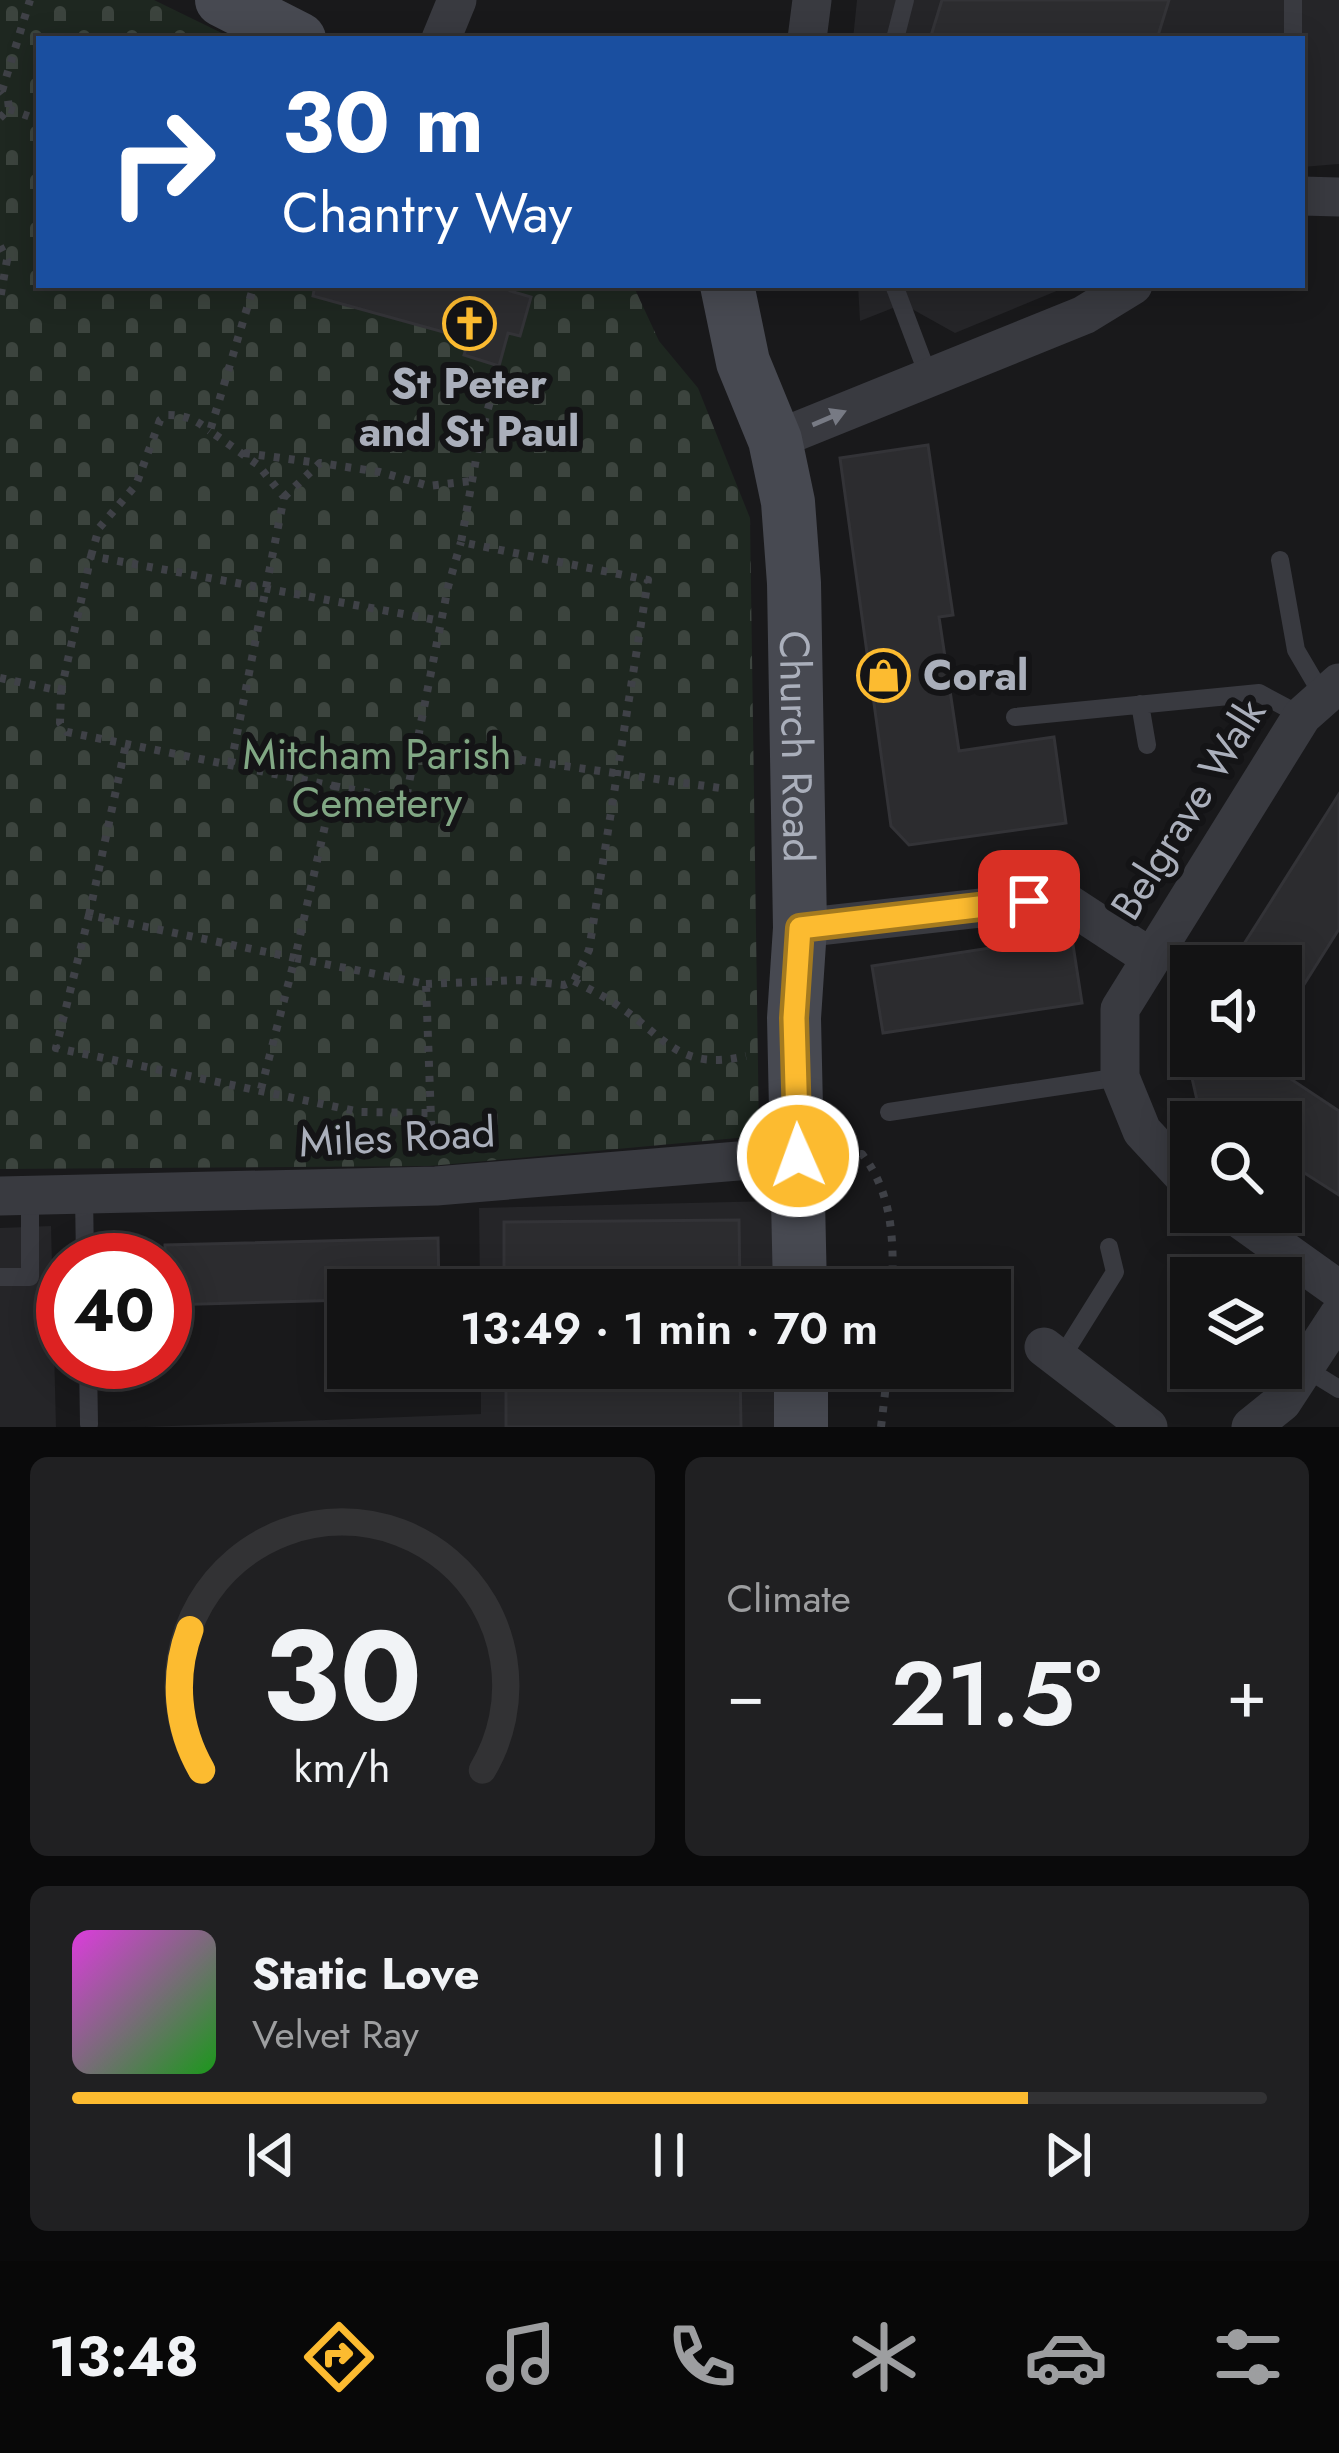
<!DOCTYPE html>
<meta charset="utf-8">
<style>
:root{--surface:#131314;--page:#202022;--text:#f1f3f6;--muted:#9d9ea0;--line:#323234;--accent:#fcbb30}
body{margin:0;font-family:Jost,sans-serif;background:var(--page);color:var(--text);height:100vh;display:flex;flex-direction:column;font-size:45px;white-space:nowrap}
*{box-sizing:border-box;margin:0}
p{font-size:39px;color:var(--muted)}
.icon{flex:none;width:66px;height:66px;fill:none;stroke:currentColor;stroke-width:2;stroke-linecap:round;stroke-linejoin:round}
.map{position:relative;height:1427px;overflow:hidden}
.details{display:flex;flex-direction:column;gap:30px;padding:30px;background:#0a0a0b;flex:1}
.details>*{flex:none}
.hud{position:absolute;left:36px;top:36px;width:1269px;height:252px;border-radius:0px;box-shadow:0 6px 30px #0003,0 0 0 3px var(--line);background:#1a4fa0;color:#fff;overflow:hidden}
.buttons{position:absolute;left:1170px;top:945px;display:grid;gap:24px}
.buttons a{display:grid;place-items:center;width:132px;height:132px;border-radius:0px;background:var(--surface);box-shadow:0 6px 30px #0003,0 0 0 3px var(--line);font-size:60px}
.speed{position:absolute;left:36px;top:1233px;display:flex;gap:24px;font-size:60px;font-weight:700;text-align:center}
.speed>*{display:grid;place-content:center;width:156px;height:156px;border-radius:50%;background:var(--surface);box-shadow:0 6px 30px #0003,0 0 0 3px var(--line);line-height:1}
.speed .limit{border:18px solid #d22;background:#fff;color:#111}
.pin{position:absolute;display:grid;place-items:center;width:102px;height:102px;color:#fff;margin:-51px;border-radius:24px;box-shadow:0 6px 18px #0006}
.me{position:absolute;width:132px;margin:-66px;rotate:358deg;stroke-linejoin:round;filter:drop-shadow(0 0 9px #0008)}
.turn{display:flex;align-items:center;gap:42px;height:252px;padding:0 48px;font-size:54px}
.turn .icon{width:156px;height:156px;stroke-width:2.5}
.turn b{display:block;font-size:84px;line-height:102px}
.big{font-size:90px;font-weight:600;line-height:1.1}
.details .tile{flex:1;display:flex;flex-direction:column;justify-content:center;gap:18px;min-width:0;padding:0 42px;border-radius:18px;background:var(--page)}
.details .dial{align-items:center;gap:0}
.dial svg{height:312px;overflow:visible;fill:none;stroke:var(--line);stroke-width:7;stroke-linecap:round;text-anchor:middle}
.dial text{fill:var(--text);stroke:none}
.song{display:flex;align-items:center;gap:36px}
.cover{width:144px;height:144px;border-radius:18px;background:linear-gradient(135deg,hsl(300 70% 55%),hsl(120 70% 35%))}
.played{height:12px;border-radius:6px;background:linear-gradient(90deg,var(--accent) 80%,var(--line) 80%)}
.keys{display:flex;justify-content:space-around;direction:ltr}
.heat{display:flex;justify-content:space-between;align-items:center;font-size:66px;direction:ltr}
.details .tiles{flex:1;display:grid;gap:30px;grid-template-columns:1fr 1fr}
.tile:last-child{grid-column:span 2}
.trip{position:absolute;left:327px;top:1269px;width:684px;height:120px;border-radius:0px;background:var(--surface);box-shadow:0 6px 30px #0003,0 0 0 3px var(--line);font-weight:600;line-height:120px;text-align:center}
.tabs{display:flex;height:192px;justify-content:space-around;align-items:center;background:#080808;color:var(--muted)}
.tabs .icon{width:84px;height:84px}
.tabs .current{color:var(--accent)}
.tabs b{font-size:54px;color:var(--text)}
.map>svg:first-child{display:block}
.built{fill:#252528}
.cemetery{fill:url(#cemetery-stones)}
.building{fill:#2c2c2f;stroke:#333337;stroke-width:3}
.lines{fill:none;stroke-linecap:round;stroke-linejoin:round}
.path{stroke:#3f4147;stroke-width:8;stroke-dasharray:6 9;stroke-linecap:butt}
.lane{stroke:#393a40;stroke-width:18}
.street{stroke:#393a40;stroke-width:39}
.secondary{stroke:#474951;stroke-width:54}
.oneway{fill:#777a84}
.route-casing{stroke:#a47a1f;stroke-width:30}
.route{stroke:#fcbb30;stroke-width:21}
.labels{text-anchor:middle;dominant-baseline:central;stroke-width:12;stroke-linejoin:round;paint-order:stroke}
.poi-label{font-size:42px;font-weight:bold;fill:#aaafbb;stroke:#141416}
.street-label{font-size:42px;fill:#aaafbb;stroke:#141416}
.park-label{font-size:42px;fill:#81a784;stroke:#141416}
</style>
<div class="map">
<svg width="1339" height="1427" viewBox="0 0 1339 1427">
<defs>
<pattern id="cemetery-stones" width="16" height="16" patternUnits="userSpaceOnUse" patternTransform="scale(3)"><rect width="16" height="16" fill="#1e2720"/><path d="M2 7V4a2 2 0 0 1 4 0v3zM10 15v-3a2 2 0 0 1 4 0v3z" fill="#3c443e"/></pattern>
</defs>
<rect width="100%" height="100%" fill="#19191b"/>
<path class="built" d="M857,0h482v164l-37,3v-128h-449z
M858,285h213l-116,48 -52,-29 -43,17z
M774,1201l1,89h-295l-1,-82z
M51,1226l5,201h-56v-199z
M481,1368h296l1,59h-633l336,-13z"/>
<path class="cemetery" d="M0,0h154l80,39h-195v246h594l26,56 39,47 52,130 9,618 -329,30 -430,3z"/>
<path class="building" d="M942,0h227l-12,39h-227z
M315,285h196l-1,6 21,6 -11,39 -12,-3 -9,33 -35,-11 5,-16 -156,-43z
M928,445l25,170 -14,2 20,134 95,-14 12,86 -157,22 -18,-19 -51,-368z
M1339,794v135l-58,92v-55h-51z
M1056,929l3,18 14,-2 9,58 -199,30 -11,-67 151,-23 -1,-9z
M1187,1056h69l83,55v84l-58,-37v-36h-79z
M739,1220l1,70h-236v-68z
M438,1238l1,52h-91v10l-183,5v-60z
M506,1368h234l1,59h-235z"/>
<g class="lines">
<path class="path" d="M2,91l28,-91
M9,109l30,11
M0,118l9,-9 -1,-9 -7,-9
M0,246l7,14 -7,39
M244,453l74,10
M284,497l36,-34 60,9 49,14 42,-5
M91,556l8,-28 37,-43 24,-65 7,-5c18,0 28,4 43,16
M0,678l61,13 -1,32 7,9 267,54 -39,172 131,26 6,162
M61,691l30,-135 350,65
M416,745l304,43
M231,764l53,-267 -26,-32 -48,-34 44,-146
M334,786l67,13 6,-6 41,-206 13,-45
M89,915l37,-171
M574,981c15,8 30,15 43,24 48,31 61,67 129,51
M426,984l93,-4 45,5 10,-4 15,-31 59,-370 -187,-38 19,-105 17,-60
M261,1089l34,-131 -206,-43 -33,133 304,64 69,1
M845,1153l17,1c31,40 32,87 30,136
M881,1427l7,-59"/>
<path class="lane" d="M1293,0v39
M895,39l10,-39
M894,285l34,90
M1280,560l16,90 27,46
M1140,704l7,41
M1015,717l244,-24 43,23
M889,1112l231,-35
M84,1195l1,65
M0,1277h30v-81
M1060,1360l55,-88 -6,-25
M88,1362l1,62
M1305,1368l34,21"/>
<path class="street" d="M441,39l16,-39
M807,39l5,-39
M1302,196l37,1
M775,440l309,-125 49,-30
M800,928l261,-29 90,59
M1191,1184l-49,-53 -22,-54v-68l182,-293 37,-33
M0,1196l436,-10 362,-30
M1230,1212l109,78
M1044,1347l104,80
M1251,1427l31,-25 57,-87"/>
<g class="secondary">
<path d="M222,0l77,39"/>
<path id="s1" d="M727,285l16,77 32,78 13,62 6,81 6,345 -6,90 6,272"/>
<path d="M801,1368v59"/>
</g>
</g>
<defs><path id="oneway-solid" d="M-6-.8H1V-3.2L6.5 0L1 3.2V.8H-6Z" transform="scale(3)"/></defs>
<use class="oneway" href="#oneway-solid" transform="translate(829 418) rotate(-23)"/>
<g class="lines">
<defs>
<path id="route" d="M798,1156l-4,-138 6,-90 229,-27"/>
</defs>
<use href="#route" class="route-casing"/>
<use href="#route" class="route"/>
</g>
<defs>
<symbol id="church-ring" viewBox="-11 -11 22 22"><circle r="9.5" fill="#141416" stroke="#fcbb30" stroke-width="1.5"/><path d="M-1.2-6h2.4v3.5h3.3v2.4h-3.3V6h-2.4V-.1h-3.3v-2.4h3.3Z" fill="#fcbb30"/></symbol>
<symbol id="shop-ring" viewBox="-11 -11 22 22"><circle r="9.5" fill="#141416" stroke="#fcbb30" stroke-width="1.5"/><path d="M-5-2.5h2.3a2.7 3.5 0 0 1 5.4 0H5L5.5 6h-11ZM-1.5-2.5h3a1.5 2.3 0 0 0-3 0Z" fill="#fcbb30"/></symbol>
</defs>
<g fill-rule="evenodd">
<use href="#church-ring" x="440" y="294" width="59" height="59"/>
<use href="#shop-ring" x="854" y="646" width="59" height="59"/>
</g>
<g class="labels">
<g class="poi-label">
<text x="469" y="383">St Peter<tspan x="469" dy="48">and St Paul</tspan></text>
<text x="923" y="675" text-anchor="start">Coral</text>
</g>
<g class="street-label">
<text stroke="none"><textPath href="#s1" startOffset="471">Church Road</textPath></text>
<text transform="translate(1188 809) rotate(-58)">Belgrave Walk</text>
<text transform="translate(397 1137) rotate(-3)">Miles Road</text>
</g>
<g class="park-label">
<text x="377" y="754">Mitcham Parish<tspan x="377" dy="48">Cemetery</tspan></text>
</g>
</g>
</svg>
<div class="buttons">
<a><svg class="icon" aria-label="sound" viewBox="0 0 24 24"><path d="M4 9h4l5-4v14l-5-4H4zM17 9q2 3 0 6"/></svg></a>
<a><svg class="icon" aria-label="search" viewBox="0 0 24 24"><circle cx="10" cy="10" r="6"/><path d="M15 15l6 6"/></svg></a>
<a><svg class="icon" aria-label="layers" viewBox="0 0 24 24"><path d="M12 4l9 5-9 5-9-5zM3 14l9 5 9-5"/></svg></a>
</div>
<div class="speed"><div class="limit">40</div></div>
<div class="pin" style="left:1029px;top:901px;background:#d93025"><svg class="icon" aria-label="arrive" viewBox="0 0 24 24"><path d="M6 21V4h12l-3 4 3 4H6"/></svg></div>
<svg class="me" style="left:798px;top:1156px" viewBox="-20 -20 40 40"><circle r="17" fill="#fcbb30" stroke="#fff" stroke-width="3"/><path d="M0-11L8 9 0 5-8 9z" fill="#fff"/></svg>
<div class="trip">13:49 · 1 min · 70 m</div>
<div class="hud">
<div class="turn"><svg class="icon" aria-label="right" viewBox="0 0 24 24"><path d="M7 20v-9h11M14 6l5 5-5 5"/></svg><div><b>30 m</b>Chantry Way</div></div>
</div>
</div>
<section class="details">
<div class="tiles">
<div class="tile dial"><svg viewBox="0 0 100 80">
<path d="M14 69A42 42 0 1 1 86 69"/>
<path d="M14 69A42 42 0 0 1 11 33" stroke="#fcbb30"/>
<text x="50" y="56" font-size="32" font-weight="700">30</text>
<text x="50" y="72" font-size="11">km/h</text>
</svg></div>
<div class="tile"><p>Climate</p>
<div class="heat"><a>−</a><b class="big">21.5°</b><a>+</a></div>
</div>
<div class="tile">
<div class="song"><i class="cover"></i><div><b>Static Love</b><p>Velvet Ray</p></div></div>
<div class="played"></div>
<div class="keys"><svg class="icon" aria-label="previous" viewBox="0 0 24 24"><path d="M18 5L8 12l10 7zM5 5v14"/></svg><svg class="icon" aria-label="pause" viewBox="0 0 24 24"><path d="M8 5v14M16 5v14"/></svg><svg class="icon" aria-label="next" viewBox="0 0 24 24"><path d="M6 5l10 7-10 7zM19 5v14"/></svg></div>
</div>
</div>
</section>
<nav class="tabs">
<b>13:48</b>
<svg class="icon current" aria-label="directions" viewBox="0 0 24 24"><path d="M12 3l9 9-9 9-9-9zM9 14v-3h6M13 9l2 2-2 2"/></svg>
<svg class="icon" aria-label="music" viewBox="0 0 24 24"><path d="M9 18V5l10-2v13"/><circle cx="6" cy="18" r="3"/><circle cx="16" cy="16" r="3"/></svg>
<svg class="icon" aria-label="phone" viewBox="0 0 24 24"><path d="M5 4h4l2 5-3 2q2 4 5 5l2-3 5 2v4C11 20 4 13 5 4z"/></svg>
<svg class="icon" aria-label="climate" viewBox="0 0 24 24"><path d="M12 3v18M4 7l16 10M4 17L20 7"/></svg>
<svg class="icon" aria-label="car" viewBox="0 0 24 24"><path d="M5 17H2v-5l4-1 3-4h7l3 4 3 1v5h-3M9 17h6M6 11h13"/><circle cx="7" cy="17" r="2"/><circle cx="17" cy="17" r="2"/></svg>
<svg class="icon" aria-label="filters" viewBox="0 0 24 24"><path d="M4 7h16M4 17h16"/><circle cx="9" cy="7" r="2"/><circle cx="15" cy="17" r="2"/></svg>
</nav>
